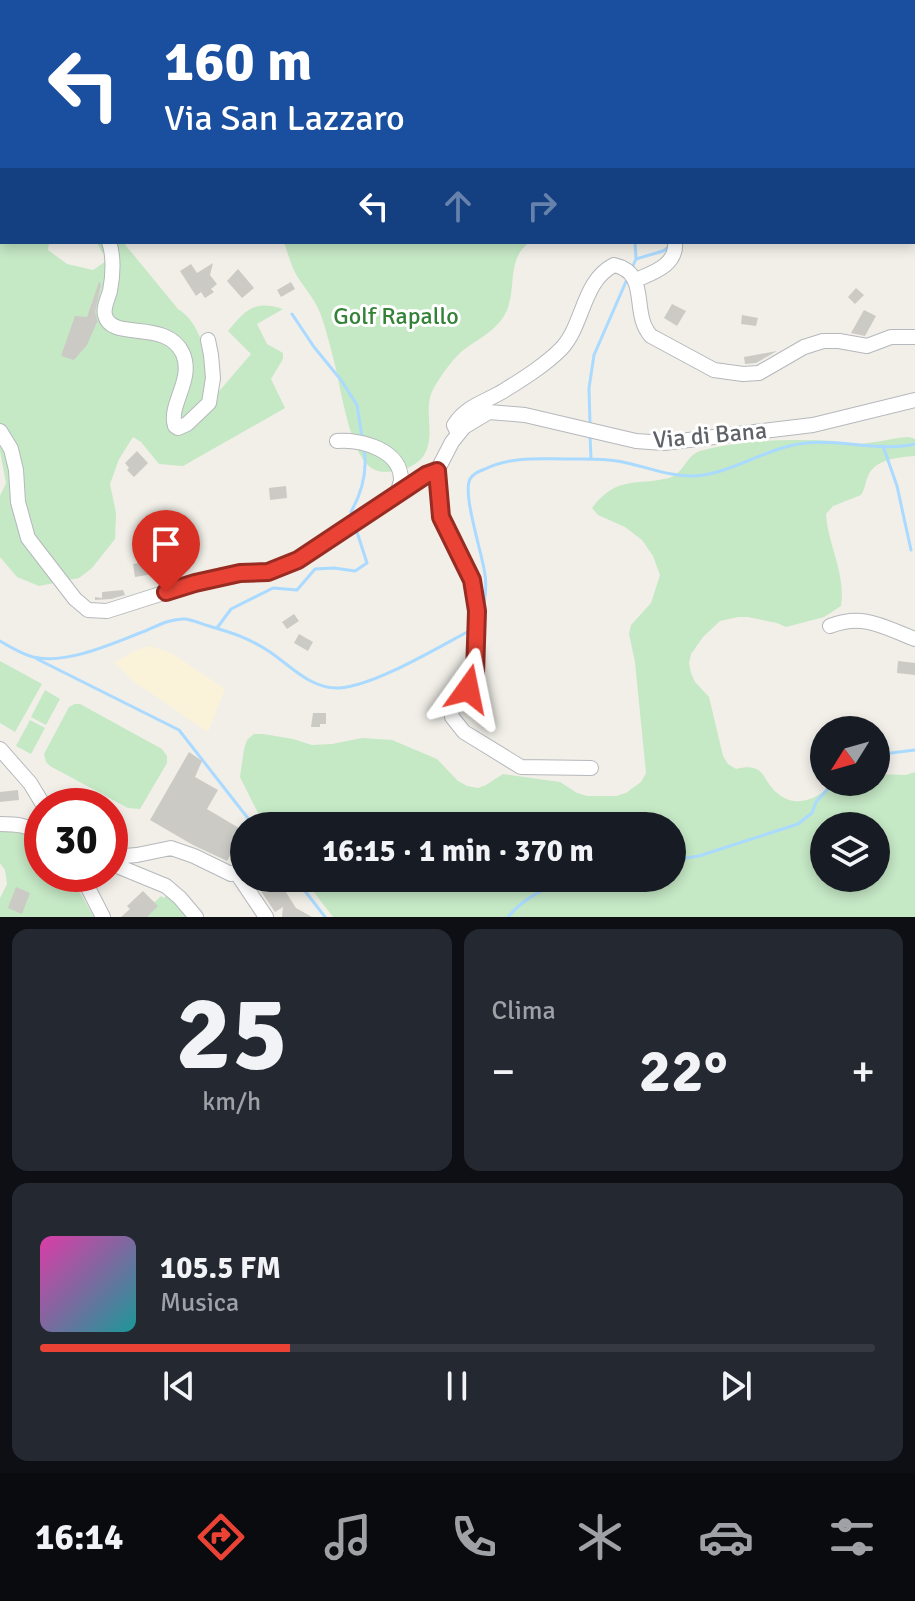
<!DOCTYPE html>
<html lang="it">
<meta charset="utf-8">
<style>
:root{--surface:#171b24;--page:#242831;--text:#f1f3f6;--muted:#9ea1a6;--line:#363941;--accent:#ea4335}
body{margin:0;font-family:Signika,sans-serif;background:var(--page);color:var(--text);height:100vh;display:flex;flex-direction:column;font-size:30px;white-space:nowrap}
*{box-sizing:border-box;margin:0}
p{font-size:26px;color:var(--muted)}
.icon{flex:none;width:44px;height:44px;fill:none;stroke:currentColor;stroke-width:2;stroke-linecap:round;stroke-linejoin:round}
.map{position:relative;height:917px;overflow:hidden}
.side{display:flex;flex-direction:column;gap:12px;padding:12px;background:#0d0f14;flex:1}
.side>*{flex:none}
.hud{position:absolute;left:0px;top:0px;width:916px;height:244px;box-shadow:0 4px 12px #0003;background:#1a4fa0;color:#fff;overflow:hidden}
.needle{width:52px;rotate:233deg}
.tools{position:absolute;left:810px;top:716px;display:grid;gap:16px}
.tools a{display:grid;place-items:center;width:80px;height:80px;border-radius:50%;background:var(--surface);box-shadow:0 4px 12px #0003;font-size:40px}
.speed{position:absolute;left:24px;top:788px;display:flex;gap:16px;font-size:40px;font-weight:700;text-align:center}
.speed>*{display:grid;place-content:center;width:104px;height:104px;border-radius:50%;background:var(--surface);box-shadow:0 4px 12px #0003;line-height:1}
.speed .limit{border:12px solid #d22;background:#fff;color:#111}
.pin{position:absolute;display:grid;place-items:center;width:68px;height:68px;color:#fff;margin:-82px -34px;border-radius:50% 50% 50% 0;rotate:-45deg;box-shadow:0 0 8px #0007}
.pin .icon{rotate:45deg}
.me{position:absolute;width:88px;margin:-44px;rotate:12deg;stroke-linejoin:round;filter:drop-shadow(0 0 6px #0008)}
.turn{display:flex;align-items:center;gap:28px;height:168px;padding:0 32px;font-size:36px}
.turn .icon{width:104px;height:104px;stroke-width:2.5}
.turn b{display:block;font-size:56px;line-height:68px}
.lanes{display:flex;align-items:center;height:76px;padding:0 32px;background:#0003;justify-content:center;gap:40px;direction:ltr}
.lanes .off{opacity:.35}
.big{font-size:60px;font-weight:700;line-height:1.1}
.side .widget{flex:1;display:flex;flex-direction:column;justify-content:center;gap:12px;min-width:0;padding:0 28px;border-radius:16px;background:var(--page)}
.side .dial{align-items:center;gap:0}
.dial b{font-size:104px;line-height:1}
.song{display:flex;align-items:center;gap:24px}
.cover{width:96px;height:96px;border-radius:12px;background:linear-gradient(135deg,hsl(320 70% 55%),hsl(180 70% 35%))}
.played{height:8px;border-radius:4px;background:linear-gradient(90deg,var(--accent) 30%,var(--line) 30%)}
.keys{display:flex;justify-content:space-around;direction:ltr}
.heat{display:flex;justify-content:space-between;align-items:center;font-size:44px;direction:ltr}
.side .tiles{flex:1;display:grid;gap:12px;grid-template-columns:1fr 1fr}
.widget:last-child{grid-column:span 2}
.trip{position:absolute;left:230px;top:812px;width:456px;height:80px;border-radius:40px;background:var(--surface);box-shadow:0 4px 12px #0003;font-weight:700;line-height:80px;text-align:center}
.menu{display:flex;height:128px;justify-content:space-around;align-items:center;background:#090b0e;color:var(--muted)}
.menu .icon{width:56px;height:56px}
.menu .on{color:var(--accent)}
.menu b{font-size:36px;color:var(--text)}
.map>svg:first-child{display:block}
.green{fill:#c5e8c5;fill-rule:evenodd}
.sand{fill:#fbf3d9}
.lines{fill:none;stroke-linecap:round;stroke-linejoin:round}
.stream{stroke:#aadaff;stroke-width:3}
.building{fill:#cccac5}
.minor-casing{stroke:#b5b8bc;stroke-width:16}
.minor{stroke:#fff;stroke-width:14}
.route-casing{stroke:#982c22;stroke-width:20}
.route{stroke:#ea4335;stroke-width:14}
.labels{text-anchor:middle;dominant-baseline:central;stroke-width:6;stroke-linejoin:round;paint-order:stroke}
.park-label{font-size:24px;fill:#348238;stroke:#fff}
.street-label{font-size:24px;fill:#5f6368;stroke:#fff}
</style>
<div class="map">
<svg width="915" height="917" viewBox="0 0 915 917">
<rect width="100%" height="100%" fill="#f1efe8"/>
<path class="green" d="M100,0h529l4,2h-538z
M0,206h2v36h47l-1,8 19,14 26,6 16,-11 -3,-8 -4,2 -5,-11h26l55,67c26,15 30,59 37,87l36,-42 -23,-23c18,-22 27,-31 55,-22l-26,15 10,20 16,9v6l-12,20 14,29 -102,58 -24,-2 -18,-22 -8,-5 -14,22 -9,25 6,29 -1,26 -23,29 -13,10 -40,8 -22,-9 -17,-20v-61l6,-13 -6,-32z
M284,242h246c-25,17 -12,49 -25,72 -9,18 -32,27 -46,40 -7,7 -14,16 -19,24 -3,4 -7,11 -9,16 -7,20 6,47 -10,65 -8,8 -17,11 -28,12 -10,2 -19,1 -27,-8 -17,-19 -25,-73 -31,-98 -4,-16 -8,-32 -13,-47 -5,-16 -16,-28 -25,-42 -6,-10 -9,-22 -13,-34z
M909,437l6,2v17c-16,1 -40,3 -47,20 -3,7 -3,13 -7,19l-28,11 -7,8c2,31 20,60 15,92l-17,11 -38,10 -9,-4 -29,-6h-10l-18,4 -17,16 -12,17 -2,9 2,10 4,9 14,15 14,59 5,8 8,5c30,-7 25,10 41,24 20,17 42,5 57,-11h42v-8l30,1 9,-3v145h-582l-30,-39h369v-52h-406l-4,-5 -22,-44 4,-28 3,-9 7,-6h9l30,5 19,6 20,-1 30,-6 30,2 45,19 21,22 9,5 11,2 8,-3 17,-11 57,8 17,11 10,3h29l10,-3 15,-11 5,-9 -11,-111 -6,-28 2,-9 20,-22 9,-28 -7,-19 -11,-16 -17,-13 -27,-12 -6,-7c25,-33 44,-22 77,-30 15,-4 16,-22 31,-27 43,-12 91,-12 135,-10 7,1 13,3 19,3 18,0 37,-6 55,-7zM824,826h52v52h-52z
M0,661l42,23 -27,48 -15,-9z
M45,690l15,9 -14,26 -15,-8z
M75,704h5l82,45 5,7v7l-27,46 -12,-1 -78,-42 -4,-4 -2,-8 25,-47z
M30,720l15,8 -14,26 -15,-8z
M0,827h5l37,11v36h27l25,43h-94v-19l7,-14 -2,-14 -5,-7z
M168,894l21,23h-50l22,-21 3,2z"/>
<path class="sand" d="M150,646l21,7 54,36 -17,43 -72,-49 -22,-20 22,-13z"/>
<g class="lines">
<path class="stream" d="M0,219l2,-1
M636,259l27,-8 7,-5
M631,270l5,-11 -1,-17
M292,314l22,33 27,33 16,25 5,32
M590,425l-1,-37 5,-33 34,-78
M590,435l1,24
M883,446l14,40 14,64
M353,518l-2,-6c11,-20 17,-40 13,-63
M483,611c2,-12 4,-25 2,-36 -2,-20 -23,-80 -15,-96 3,-5 9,-8 15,-10 27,-13 55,-10 83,-10 16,0 33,-1 49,2 26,4 51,16 78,15 39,-3 72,-29 111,-33 36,-4 73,9 109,1
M217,628l14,-19 42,-21 24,2 18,-21 19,-1 21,3 12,-8 -11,-34
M0,641c10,6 22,13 33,16 34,8 81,-14 112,-26 12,-5 27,-13 40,-12 8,1 17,5 24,7 24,7 40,12 61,26 22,15 41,37 69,36 36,-2 101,-42 134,-59
M37,659l142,71 75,96
M876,758l15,-5 24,-3
M672,860l27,-4 99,-32 14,-11 4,-11 18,-20
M295,878l30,39
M508,917c14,-17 39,-32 61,-36 10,-1 21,-1 32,-3"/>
</g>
<path class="building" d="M213,263l-3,12 7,9 -6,5 3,3 -9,6 -4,-6 -5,4 -16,-25 11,-7 6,9z
M238,269l16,19 -12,10 -15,-17z
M99,282l2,2 -6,28 3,11 -1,-1 -10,23 -13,15 -13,-4 14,-40 12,1z
M291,282l4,7 -14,8 -4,-7z
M856,288l8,7 -9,9 -7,-7z
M672,304l14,7 -9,15 -13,-8z
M864,310l12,6 -11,20 -14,-3z
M742,315l16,3 -2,8 -15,-2z
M777,351l-21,12 -11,1 -1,-7z
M137,451l11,12 -14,14 -7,-7 2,-2 -4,-5z
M286,486l1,12 -17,2 -1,-12z
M151,561l2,13 -18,3 -2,-13z
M123,590l2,5 -14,4 -16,1v-3l7,1v-6z
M294,614l5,7 -12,8 -5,-7z
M299,634l14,8 -5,9 -14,-8z
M898,661l17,2v12l-18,-2z
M313,713h13v11h-6v3h-9z
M189,752l13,9 -7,16 23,13 -11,19 37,22 -17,30 -34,-16 -43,-25z
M18,790l1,10 -19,2v-10z
M110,829l17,6 -4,10 -13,-3z
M252,878h25l19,30 16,9h-30l1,-10 -8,5z
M16,887l14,6 -8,21 -14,-6z
M143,891l15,15 -11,11h-26l9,-8 -3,-3z"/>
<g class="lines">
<defs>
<path id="minor" d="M832,0h1
M0,204l2,-1
M109,242c5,14 4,34 1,49 -2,7 -7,17 -5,24 6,27 62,3 78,39 11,26 -15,51 -8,72l3,2 9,-4 22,-21 4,-25 -2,-23 -3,-15
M636,280c18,-8 41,-15 39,-38
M0,431l11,18 5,21 2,32 10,36 47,61 13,11 19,1 88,-28 45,-10 28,-1 30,-12 128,-85 11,-4
M458,434l-4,-9c13,-20 32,-23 51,-35 19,-12 40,-25 56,-41 23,-24 21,-68 53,-84 37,8 16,48 37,71l63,34 29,4 16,-1 45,-26 19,-6h16l28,5 24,-9h24
M337,441c24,-2 65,9 64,40 -1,4 -3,9 -4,13
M437,471l15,-29 12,-15 25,-15 36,3 111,26 28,2 149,-18 102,-25
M437,471l4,46 31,63 5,31 -2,63 -7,15 -17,20 1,8 12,15 57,35 70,1
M830,626c34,-13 53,1 85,13
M0,749l30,34 14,23
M0,824c17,0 28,1 42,11
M110,852l14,4 13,-1 34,-7 23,8 37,18 5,-2 8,-7
M110,863l56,23 14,12 16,19
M236,872l30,45
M81,874l22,43"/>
</defs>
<use href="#minor" class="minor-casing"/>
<use href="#minor" class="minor"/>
</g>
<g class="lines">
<defs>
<path id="route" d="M166,592l29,-9 45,-10 28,-1 30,-12 128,-85 11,-4 4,46 31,63 5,31 -2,63 -7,15"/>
</defs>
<use href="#route" class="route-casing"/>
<use href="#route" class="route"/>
</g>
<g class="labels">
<g class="park-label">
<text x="396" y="316">Golf Rapallo</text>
</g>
<g class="street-label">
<text transform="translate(710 435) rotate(-5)">Via di Bana</text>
</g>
</g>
</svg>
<div class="tools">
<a><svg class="needle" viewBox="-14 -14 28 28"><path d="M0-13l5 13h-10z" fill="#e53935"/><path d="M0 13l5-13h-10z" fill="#9ea1a6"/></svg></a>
<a><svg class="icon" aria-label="layers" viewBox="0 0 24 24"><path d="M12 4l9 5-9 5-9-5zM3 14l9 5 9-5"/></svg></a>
</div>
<div class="speed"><div class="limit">30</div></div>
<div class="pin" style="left:166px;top:592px;background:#d93025"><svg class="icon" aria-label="arrive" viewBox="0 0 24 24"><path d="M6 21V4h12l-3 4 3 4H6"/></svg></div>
<svg class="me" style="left:468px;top:689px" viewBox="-20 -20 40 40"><path d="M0-17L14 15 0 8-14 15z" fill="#ea4335" stroke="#fff" stroke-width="4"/></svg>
<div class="trip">16:15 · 1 min · 370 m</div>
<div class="hud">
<div class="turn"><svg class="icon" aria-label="left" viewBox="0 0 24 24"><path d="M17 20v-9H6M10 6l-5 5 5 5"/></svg><div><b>160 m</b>Via San Lazzaro</div></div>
<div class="lanes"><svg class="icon" aria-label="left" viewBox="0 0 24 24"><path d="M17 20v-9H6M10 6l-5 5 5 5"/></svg><svg class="icon off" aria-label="ahead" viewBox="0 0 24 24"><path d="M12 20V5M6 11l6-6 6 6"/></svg><svg class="icon off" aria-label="right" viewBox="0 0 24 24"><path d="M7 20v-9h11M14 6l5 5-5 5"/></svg></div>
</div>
</div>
<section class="side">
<div class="tiles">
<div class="widget dial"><b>25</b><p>km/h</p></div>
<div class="widget"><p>Clima</p>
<div class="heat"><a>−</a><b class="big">22°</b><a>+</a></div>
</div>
<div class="widget">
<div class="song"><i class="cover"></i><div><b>105.5 FM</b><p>Musica</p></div></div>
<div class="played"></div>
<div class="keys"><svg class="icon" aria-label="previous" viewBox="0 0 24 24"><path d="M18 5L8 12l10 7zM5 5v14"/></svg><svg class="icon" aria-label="pause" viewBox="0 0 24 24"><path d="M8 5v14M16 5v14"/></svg><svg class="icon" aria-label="next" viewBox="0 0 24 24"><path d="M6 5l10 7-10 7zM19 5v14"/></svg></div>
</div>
</div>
</section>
<nav class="menu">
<b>16:14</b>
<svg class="icon on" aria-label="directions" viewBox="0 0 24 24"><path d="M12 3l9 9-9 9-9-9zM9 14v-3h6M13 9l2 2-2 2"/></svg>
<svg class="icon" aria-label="music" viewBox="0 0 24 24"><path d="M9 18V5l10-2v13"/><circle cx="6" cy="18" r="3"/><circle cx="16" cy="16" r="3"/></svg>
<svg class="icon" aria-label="phone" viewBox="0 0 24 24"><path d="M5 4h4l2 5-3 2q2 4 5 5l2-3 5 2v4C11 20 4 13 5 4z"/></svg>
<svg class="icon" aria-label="climate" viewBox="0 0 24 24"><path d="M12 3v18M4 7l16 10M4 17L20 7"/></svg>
<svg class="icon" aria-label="car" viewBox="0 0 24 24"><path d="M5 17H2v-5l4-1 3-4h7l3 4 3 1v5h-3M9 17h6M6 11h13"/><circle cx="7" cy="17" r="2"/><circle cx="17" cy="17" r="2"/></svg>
<svg class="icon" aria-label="filters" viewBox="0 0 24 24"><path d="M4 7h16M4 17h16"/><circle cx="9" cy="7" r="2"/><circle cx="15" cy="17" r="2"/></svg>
</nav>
